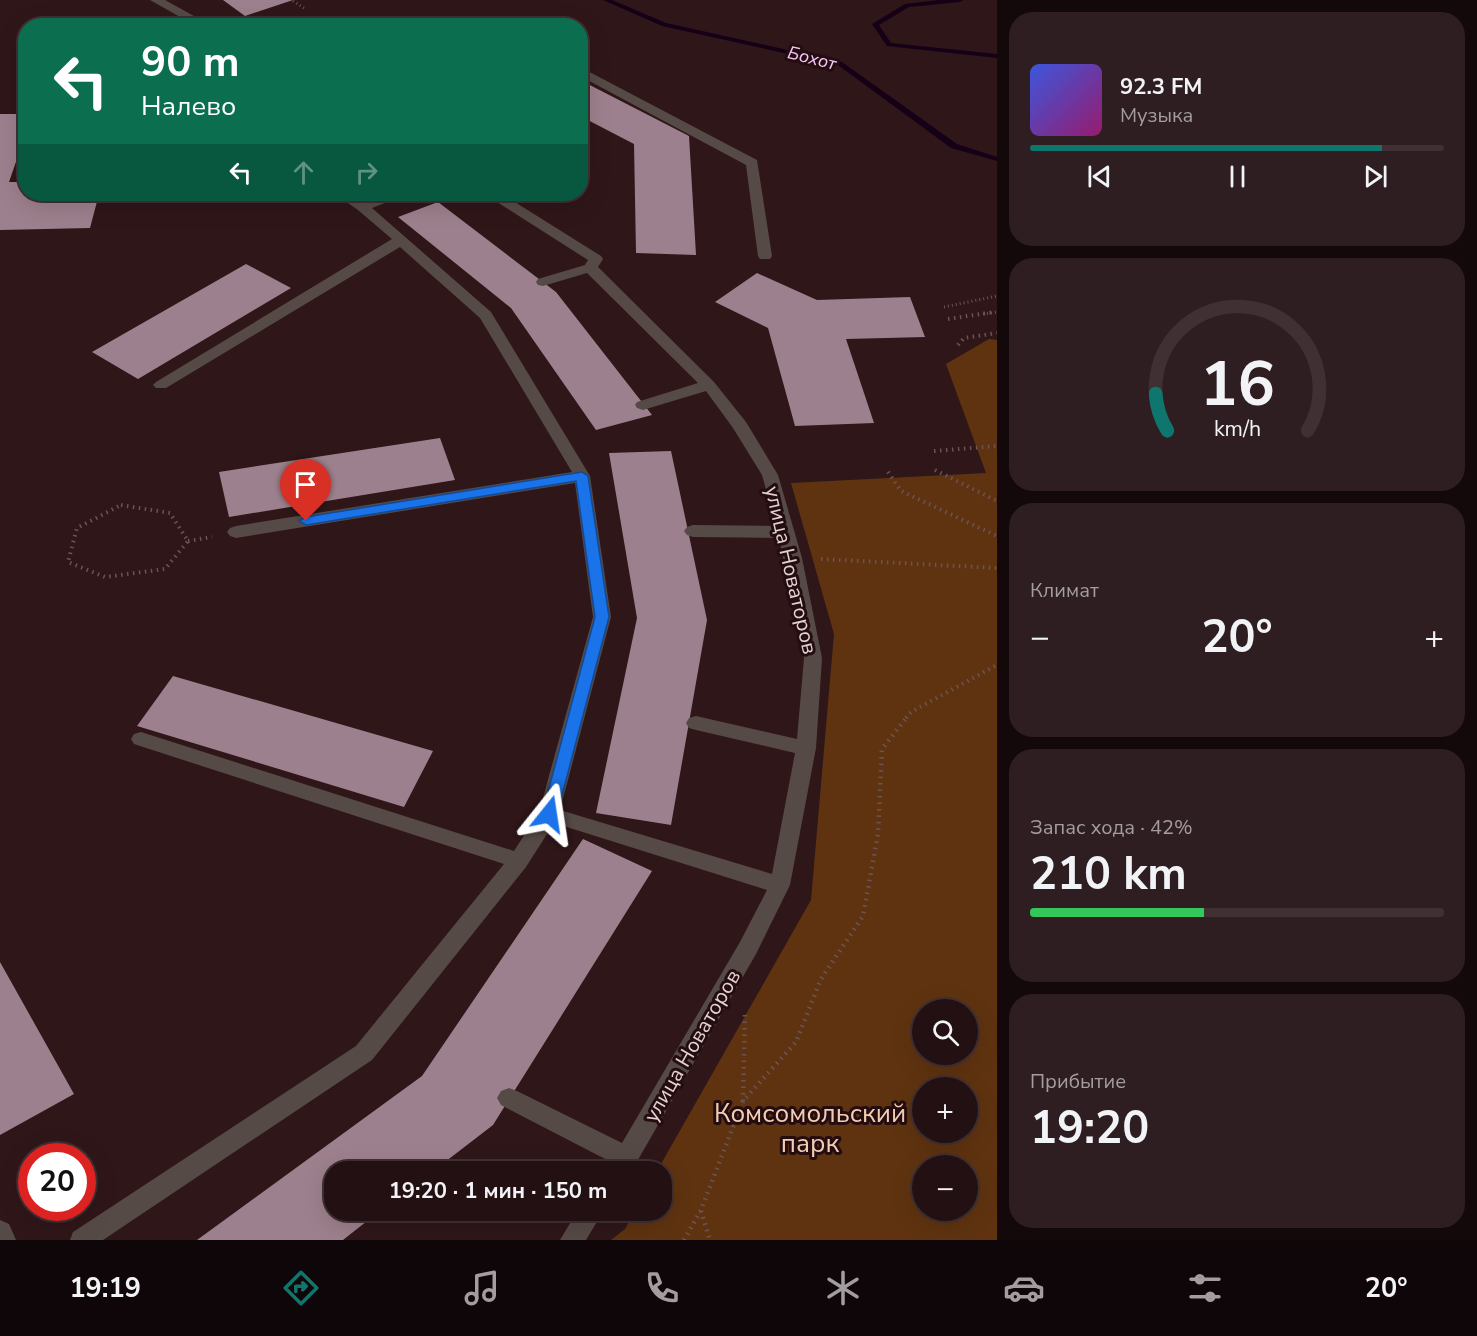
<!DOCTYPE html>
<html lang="ru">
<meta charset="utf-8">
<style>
:root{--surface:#231013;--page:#2f1e21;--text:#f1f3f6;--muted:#a39da0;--line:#403033;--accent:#0f766e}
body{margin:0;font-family:"Nunito Sans",sans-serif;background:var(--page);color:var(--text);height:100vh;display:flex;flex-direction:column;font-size:22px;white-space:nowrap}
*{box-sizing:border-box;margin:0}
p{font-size:20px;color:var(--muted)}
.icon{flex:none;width:33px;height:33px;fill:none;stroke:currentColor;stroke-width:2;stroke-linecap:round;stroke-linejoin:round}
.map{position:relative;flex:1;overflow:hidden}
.sheet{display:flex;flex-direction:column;gap:12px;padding:12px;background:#13090a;width:480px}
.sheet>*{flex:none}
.top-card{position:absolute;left:18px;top:18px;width:570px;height:183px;border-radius:24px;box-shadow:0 6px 24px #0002,0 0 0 2px var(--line);background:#0b6e4f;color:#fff;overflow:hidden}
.fabs{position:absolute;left:912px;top:999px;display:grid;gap:12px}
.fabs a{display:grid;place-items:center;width:66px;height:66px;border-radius:50%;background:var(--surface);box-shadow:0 6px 24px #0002,0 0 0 2px var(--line);font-size:30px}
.speed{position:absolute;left:18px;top:1143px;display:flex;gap:12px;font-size:30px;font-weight:700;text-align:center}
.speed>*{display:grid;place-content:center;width:78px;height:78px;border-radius:50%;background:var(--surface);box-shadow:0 6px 24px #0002,0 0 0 2px var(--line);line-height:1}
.speed .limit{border:9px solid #d22;background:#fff;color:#111}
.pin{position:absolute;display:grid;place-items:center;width:51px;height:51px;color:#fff;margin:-62px -26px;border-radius:50% 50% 50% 0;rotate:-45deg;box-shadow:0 0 6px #0007}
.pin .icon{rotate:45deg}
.me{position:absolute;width:66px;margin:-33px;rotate:15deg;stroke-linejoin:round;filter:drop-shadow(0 0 4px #0008)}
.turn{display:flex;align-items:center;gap:21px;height:126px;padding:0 24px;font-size:27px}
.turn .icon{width:78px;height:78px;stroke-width:2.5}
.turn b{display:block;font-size:42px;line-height:51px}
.lanes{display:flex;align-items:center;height:57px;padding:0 24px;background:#0003;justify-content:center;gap:30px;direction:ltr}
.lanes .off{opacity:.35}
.big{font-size:45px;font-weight:700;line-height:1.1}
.sheet .tile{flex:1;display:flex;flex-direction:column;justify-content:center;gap:9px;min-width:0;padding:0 21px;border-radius:24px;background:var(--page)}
.sheet .dial{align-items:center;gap:0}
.dial svg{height:156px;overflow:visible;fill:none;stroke:var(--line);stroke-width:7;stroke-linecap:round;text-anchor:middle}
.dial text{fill:var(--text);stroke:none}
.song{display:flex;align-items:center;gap:18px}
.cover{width:72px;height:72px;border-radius:9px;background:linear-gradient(135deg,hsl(230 70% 55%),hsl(320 70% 35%))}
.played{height:6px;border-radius:3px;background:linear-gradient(90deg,var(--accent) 85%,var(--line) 85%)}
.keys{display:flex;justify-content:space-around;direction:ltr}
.heat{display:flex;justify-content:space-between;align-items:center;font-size:33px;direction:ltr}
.charge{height:9px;border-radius:4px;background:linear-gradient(90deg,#34c759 42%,var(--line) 0)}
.trip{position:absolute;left:324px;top:1161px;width:348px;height:60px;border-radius:24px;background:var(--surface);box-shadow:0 6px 24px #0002,0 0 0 2px var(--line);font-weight:700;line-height:60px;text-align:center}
.tabs{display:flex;height:96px;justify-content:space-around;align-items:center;background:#0e0608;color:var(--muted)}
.tabs .icon{width:42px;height:42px}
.tabs .active{color:var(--accent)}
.tabs b{font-size:27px;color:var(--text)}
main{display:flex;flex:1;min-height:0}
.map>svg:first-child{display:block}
.green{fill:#5f3310;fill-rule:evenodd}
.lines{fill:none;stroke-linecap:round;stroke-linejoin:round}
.stream{fill:#160017;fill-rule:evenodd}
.building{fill:#9d808d}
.path-far2{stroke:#6b5456;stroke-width:3;stroke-dasharray:1 3;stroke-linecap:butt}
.path-far1{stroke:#6b5456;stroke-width:4;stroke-dasharray:1.5 4.5;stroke-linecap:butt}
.path{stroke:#6b5456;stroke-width:4.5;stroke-dasharray:1.5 5;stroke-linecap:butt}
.minor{fill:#564a46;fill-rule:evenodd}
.route{fill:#1a73e8;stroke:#114b97;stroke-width:1.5}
.labels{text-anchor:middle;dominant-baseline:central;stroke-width:6;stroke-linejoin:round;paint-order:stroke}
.far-water-label{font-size:18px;font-style:italic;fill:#f7c6f6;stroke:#240d10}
.street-label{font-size:21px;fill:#e4d2d3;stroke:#240d10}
.near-park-label{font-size:26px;fill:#f3cdb3;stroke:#240d10}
</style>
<main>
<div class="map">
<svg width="997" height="1240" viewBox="0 0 997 1240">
<rect width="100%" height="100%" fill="#2f1619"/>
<path class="green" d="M989,339l8,1v900h-386l14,-11 10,-18 27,-1v-38l-5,-1 154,-271 23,-266 -43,-151 195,-10 -40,-109zM922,1010h46v44h-46zM922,1088h46v44h-46zM922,1166h46v44h-46z"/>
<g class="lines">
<path class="stream" d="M603,0h9l54,23 176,39 115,82 40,13v4l-46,-13 -113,-83 -176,-39z
M939,0h24l-3,2 -51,5 -30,18 12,18 106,11v4l-110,-12 -15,-22 33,-20z"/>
</g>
<path class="building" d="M223,0h70l-48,16z
M580,80l109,56 7,119 -60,-2 -2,-109 -54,-28z
M0,114h26v19l-17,49h17v12h73l-9,34 -90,2z
M438,202l118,90 96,123 -56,15 -85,-122 -113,-91z
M246,264l45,24 -153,91 -46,-27z
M757,273l60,27 93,-3 15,40 -79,2 28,84 -79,3 -27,-98 -53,-26z
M440,438l15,42 -226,37 -10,-45z
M671,451l36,169 -36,205 -75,-12 41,-195 -28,-165z
M173,676l260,75 -29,56 -267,-81z
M583,839l69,32 -159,254 -61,47h-98v38h47l-38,30h-146l225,-164z
M0,962l74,132 -74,41z"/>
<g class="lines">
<path class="path-far2" d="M293,1l11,7
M944,307l53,-11
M983,314l14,-2"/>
<path class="path-far1" d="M948,319l46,-7
M958,345l6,-7 33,-5
M934,451l63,-5
M935,470l62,31
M888,472l13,19 96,45
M121,505l49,8 18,28 -23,28 -60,8 -37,-15 9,-34z
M188,541l24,-4
M821,559l176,9
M906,718l5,-6 86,-47"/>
<path class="path" d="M743,1101l2,-88
M701,1211l9,29
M684,1240l17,-30 42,-109 53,-59 25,-63 42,-63 15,-82 4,-85 25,-32"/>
<path class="minor" d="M150,0h15l47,26h-16z
M580,67l177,93 15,96 -2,3h-10l-2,-3 -12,-91 -166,-89z
M335,194h16l13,8 20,-8h17l-1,3 -28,11 119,104 99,164 21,141 -51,193 212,64 23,-121 -99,-23 -7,-2 -3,-5 3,-5 7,-2 101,23 7,-81 -25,-120 -86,-1 -6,-2 -3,-4 3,-4 6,-2 83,1 -14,-51 -29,-47 -27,-37 -63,19 -6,-2 -2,-3 2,-3 61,-19 -111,-110 -44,13 -5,-1 -2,-3 2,-3 47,-14 3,-5 -99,-63 -1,-3h14l99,62 2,3 -5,8 116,115 32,40 32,53 24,83 20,100 -6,90 -26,137 -34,69 -125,218h-25l5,-10 -110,-57 -4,-7 4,-7 8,-3 8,3 105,52 118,-201 27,-52 -213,-67 -28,44 -154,193 -269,180h-33l3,-8 283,-186 148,-182 -370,-120 -3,-5 3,-5 7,-2 373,119 25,-39 54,-195 -18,-134 -339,55 -6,-2 -3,-4 3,-4 6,-2 336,-54 -92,-154 -80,-71 -234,141h-10l-3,-3 3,-3 236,-143 -34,-29z
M578,1210h26l-18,30h-26z
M0,1220l9,4 7,16h-16z"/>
</g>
<path class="route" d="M582,472l6,4 21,141 -52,197 -2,4h-11l-2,-4 53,-197 -19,-136 -270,44 -7,-4 7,-4z"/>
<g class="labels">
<g class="far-water-label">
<text transform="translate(812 58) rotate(14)">Бохот</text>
</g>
<g class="street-label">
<text transform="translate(791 570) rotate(77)">улица Новаторов</text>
<text transform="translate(692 1046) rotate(-60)">улица Новаторов</text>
</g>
<g class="near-park-label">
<text x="810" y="1113">Комсомольский<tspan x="810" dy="30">парк</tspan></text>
</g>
</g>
</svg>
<div class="fabs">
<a><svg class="icon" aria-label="search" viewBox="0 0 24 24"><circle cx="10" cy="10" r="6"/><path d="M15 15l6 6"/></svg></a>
<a>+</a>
<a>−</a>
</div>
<div class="speed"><div class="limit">20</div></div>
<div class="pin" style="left:306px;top:521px;background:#d93025"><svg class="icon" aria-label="arrive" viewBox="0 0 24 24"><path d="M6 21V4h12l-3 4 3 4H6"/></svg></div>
<svg class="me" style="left:549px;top:814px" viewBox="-20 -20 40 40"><path d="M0-17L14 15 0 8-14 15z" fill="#1a73e8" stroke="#fff" stroke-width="4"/></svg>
<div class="trip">19:20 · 1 мин · 150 m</div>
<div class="top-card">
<div class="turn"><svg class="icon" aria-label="left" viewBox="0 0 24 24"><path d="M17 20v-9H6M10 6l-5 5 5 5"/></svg><div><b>90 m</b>Налево</div></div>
<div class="lanes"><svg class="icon" aria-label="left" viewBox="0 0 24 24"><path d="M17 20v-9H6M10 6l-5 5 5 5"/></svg><svg class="icon off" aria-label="ahead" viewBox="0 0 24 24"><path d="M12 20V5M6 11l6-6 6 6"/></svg><svg class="icon off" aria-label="right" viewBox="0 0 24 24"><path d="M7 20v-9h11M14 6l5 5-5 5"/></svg></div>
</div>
</div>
<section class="sheet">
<div class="tile">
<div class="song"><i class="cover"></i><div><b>92.3 FM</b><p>Музыка</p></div></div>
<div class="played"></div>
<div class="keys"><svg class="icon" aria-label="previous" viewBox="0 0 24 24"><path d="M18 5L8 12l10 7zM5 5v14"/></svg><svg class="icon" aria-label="pause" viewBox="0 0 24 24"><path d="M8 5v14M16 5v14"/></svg><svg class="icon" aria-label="next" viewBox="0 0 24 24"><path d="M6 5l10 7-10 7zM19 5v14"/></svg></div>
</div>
<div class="tile dial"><svg viewBox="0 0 100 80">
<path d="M14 69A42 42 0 1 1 86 69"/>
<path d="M14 69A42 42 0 0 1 8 50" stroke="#0f766e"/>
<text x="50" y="56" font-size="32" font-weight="700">16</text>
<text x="50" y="72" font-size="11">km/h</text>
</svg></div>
<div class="tile"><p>Климат</p>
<div class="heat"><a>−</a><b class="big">20°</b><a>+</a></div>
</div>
<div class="tile"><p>Запас хода · 42%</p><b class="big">210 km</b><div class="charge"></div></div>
<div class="tile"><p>Прибытие</p><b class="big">19:20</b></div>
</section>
</main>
<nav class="tabs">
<b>19:19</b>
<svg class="icon active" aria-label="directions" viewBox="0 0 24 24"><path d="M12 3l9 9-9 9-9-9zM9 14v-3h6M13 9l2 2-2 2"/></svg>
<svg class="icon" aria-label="music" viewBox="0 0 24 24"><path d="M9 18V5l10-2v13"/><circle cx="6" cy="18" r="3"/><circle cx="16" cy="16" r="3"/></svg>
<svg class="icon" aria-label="phone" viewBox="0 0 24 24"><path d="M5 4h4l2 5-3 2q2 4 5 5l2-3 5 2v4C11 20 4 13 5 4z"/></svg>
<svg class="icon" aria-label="climate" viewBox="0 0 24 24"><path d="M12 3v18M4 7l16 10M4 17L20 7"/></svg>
<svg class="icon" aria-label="car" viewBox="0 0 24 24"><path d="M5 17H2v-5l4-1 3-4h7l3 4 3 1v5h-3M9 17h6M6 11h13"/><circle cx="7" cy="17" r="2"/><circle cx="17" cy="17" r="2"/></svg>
<svg class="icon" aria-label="filters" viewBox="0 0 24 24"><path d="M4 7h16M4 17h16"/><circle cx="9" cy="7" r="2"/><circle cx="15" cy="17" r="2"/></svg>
<b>20°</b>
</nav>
